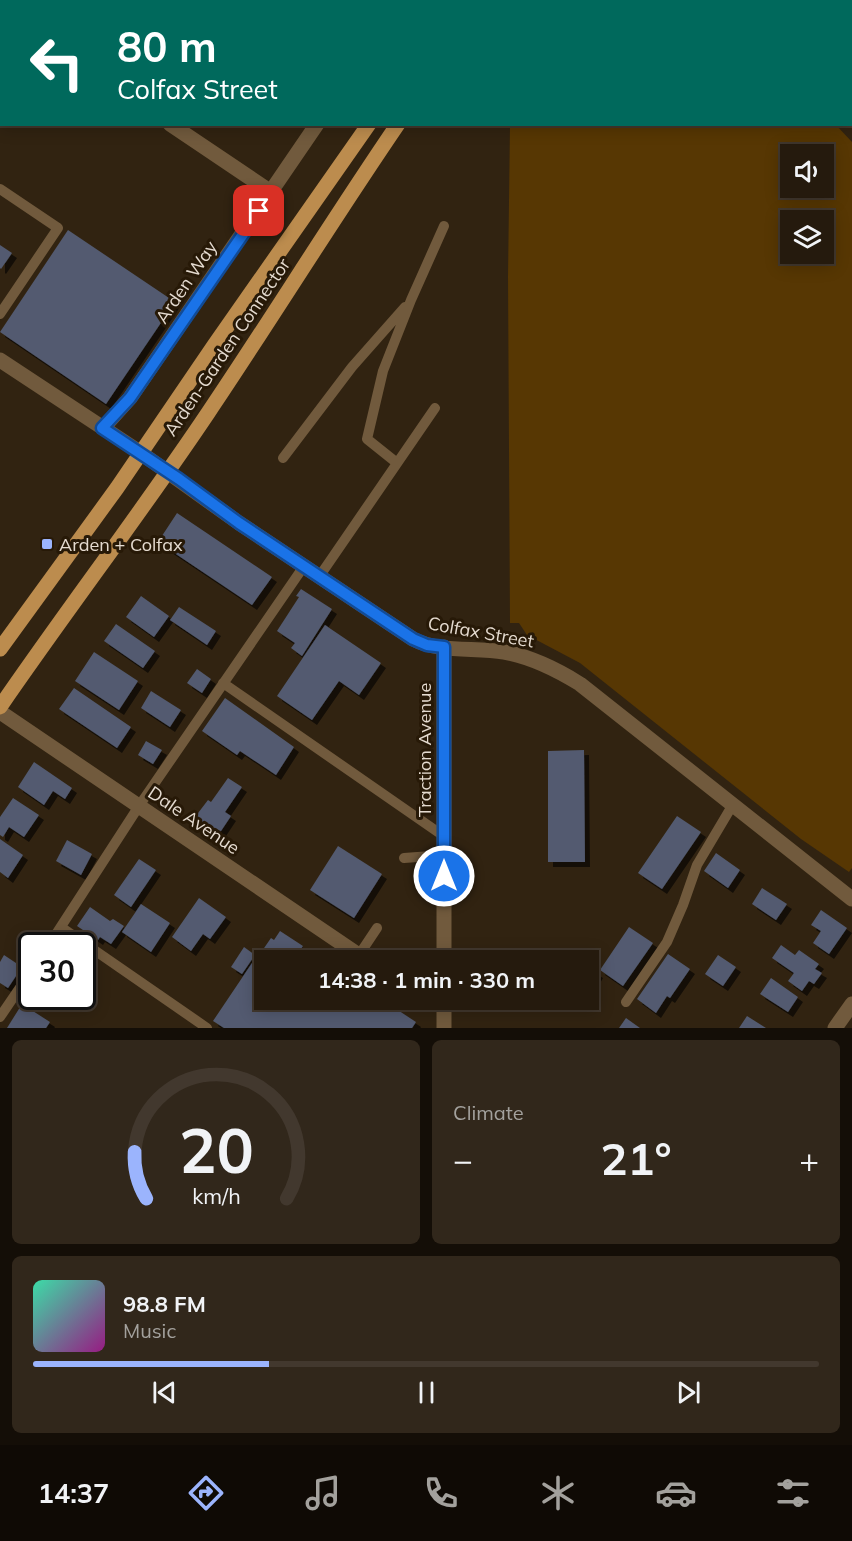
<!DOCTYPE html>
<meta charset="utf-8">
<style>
:root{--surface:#251a0d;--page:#31271b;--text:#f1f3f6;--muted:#a3a19d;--line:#42382e;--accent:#9bb4fd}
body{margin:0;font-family:Mulish,sans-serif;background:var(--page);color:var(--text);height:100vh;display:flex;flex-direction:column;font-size:22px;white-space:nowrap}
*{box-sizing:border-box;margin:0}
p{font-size:20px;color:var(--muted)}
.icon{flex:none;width:33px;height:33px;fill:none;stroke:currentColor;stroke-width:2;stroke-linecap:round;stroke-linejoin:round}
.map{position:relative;height:1028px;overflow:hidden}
.details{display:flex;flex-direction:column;gap:12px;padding:12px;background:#140e07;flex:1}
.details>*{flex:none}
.banner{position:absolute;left:0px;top:0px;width:852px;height:126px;box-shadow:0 3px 15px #0003,0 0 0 2px var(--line);background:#00695c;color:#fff;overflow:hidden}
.buttons{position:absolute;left:780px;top:144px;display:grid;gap:12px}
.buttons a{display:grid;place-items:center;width:54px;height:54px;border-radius:0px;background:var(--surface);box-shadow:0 3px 15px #0003,0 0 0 2px var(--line);font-size:30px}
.speed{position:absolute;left:18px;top:932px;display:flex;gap:12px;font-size:30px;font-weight:700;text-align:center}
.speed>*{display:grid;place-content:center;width:78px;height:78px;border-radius:50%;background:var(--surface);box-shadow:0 3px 15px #0003,0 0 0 2px var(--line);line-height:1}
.speed .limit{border:3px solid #111;border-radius:9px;background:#fff;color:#111}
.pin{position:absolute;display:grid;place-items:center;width:51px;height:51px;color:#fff;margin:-26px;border-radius:12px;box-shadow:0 3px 9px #0006}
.me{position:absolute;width:66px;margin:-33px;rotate:0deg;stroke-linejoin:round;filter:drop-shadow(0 0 4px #0008)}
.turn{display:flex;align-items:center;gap:21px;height:126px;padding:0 18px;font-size:27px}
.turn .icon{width:78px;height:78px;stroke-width:2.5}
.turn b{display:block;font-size:42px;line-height:51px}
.big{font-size:45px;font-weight:700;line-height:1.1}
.details .tile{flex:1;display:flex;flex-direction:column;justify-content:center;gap:9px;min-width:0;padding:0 21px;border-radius:9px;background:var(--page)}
.details .dial{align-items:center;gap:0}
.dial svg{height:156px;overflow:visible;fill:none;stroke:var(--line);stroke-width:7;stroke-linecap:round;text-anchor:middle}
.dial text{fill:var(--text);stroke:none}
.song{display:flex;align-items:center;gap:18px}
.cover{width:72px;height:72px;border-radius:9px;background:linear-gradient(135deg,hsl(160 70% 55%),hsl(310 70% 35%))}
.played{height:6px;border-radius:3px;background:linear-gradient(90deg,var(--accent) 30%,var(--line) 30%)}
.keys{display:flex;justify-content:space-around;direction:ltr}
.heat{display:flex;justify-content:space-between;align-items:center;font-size:33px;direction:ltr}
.details .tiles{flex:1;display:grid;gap:12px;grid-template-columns:1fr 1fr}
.tile:last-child{grid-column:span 2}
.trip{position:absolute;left:254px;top:950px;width:345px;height:60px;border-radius:0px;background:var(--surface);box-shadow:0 3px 15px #0003,0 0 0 2px var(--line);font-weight:700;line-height:60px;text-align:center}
.tabs{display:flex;height:96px;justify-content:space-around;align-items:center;background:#0f0a05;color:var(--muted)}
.tabs .icon{width:42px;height:42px}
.tabs .active{color:var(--accent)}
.tabs b{font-size:27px;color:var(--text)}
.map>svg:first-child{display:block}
.green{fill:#573703;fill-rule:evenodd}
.building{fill:#525a6f;filter:url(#shadow)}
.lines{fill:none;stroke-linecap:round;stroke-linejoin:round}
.lane{stroke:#715a3d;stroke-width:10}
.street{stroke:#715a3d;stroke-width:15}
.primary{stroke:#bc8c4e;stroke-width:15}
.rail-casing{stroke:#aa9f92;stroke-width:7}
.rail{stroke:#271907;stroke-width:4.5;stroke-dasharray:14;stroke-linecap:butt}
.route-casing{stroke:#114b97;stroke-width:15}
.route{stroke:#1a73e8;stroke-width:10}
.poi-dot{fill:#9bb4fd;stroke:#271907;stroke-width:2}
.labels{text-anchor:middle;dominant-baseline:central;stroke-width:6;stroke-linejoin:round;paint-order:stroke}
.street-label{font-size:18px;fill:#e5dbd0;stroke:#271907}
.poi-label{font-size:18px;fill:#e5dbd0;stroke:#271907;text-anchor:start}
</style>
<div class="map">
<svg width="852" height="1028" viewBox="0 0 852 1028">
<defs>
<filter id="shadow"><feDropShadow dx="5" dy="5" stdDeviation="0" flood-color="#0009"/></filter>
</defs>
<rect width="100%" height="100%" fill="#312311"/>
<path class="green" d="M510,125h326l16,17v726l-3,4 -48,-33 -221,-176 -53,-28 -8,-12h-9l-2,-346zM790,154h34v34h-34zM790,220h34v34h-34z"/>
<path class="building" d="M68,230l107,72 -69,102 -106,-72z
M0,245l12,8 -11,16 -1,-1z
M177,513l95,64 -20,28 -94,-63z
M301,589l31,20 -30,47 -11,-8 4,-5 -18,-12 22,-34 -3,-1z
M141,596l28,20 -15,21 -28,-20z
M179,607l37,24 -9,14 -37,-25z
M116,624l39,27 -12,17 -39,-27z
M325,625l56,38 -22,32 -20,-14 -27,39 -35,-24z
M94,652l44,29 -19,29 -44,-29z
M197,669l14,10 -9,14 -15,-10z
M74,688l57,39 -14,21 -58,-39z
M151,691l30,19 -11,17 -29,-19z
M225,698l69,49 -18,28 -36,-24 -3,4 -35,-24z
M146,741l16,9 -9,14 -15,-9z
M584,750l1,112h-37v-111z
M34,762l38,26 -7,11 -12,-8 -9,14 -26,-18z
M228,778l14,9 -17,25 6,4 -12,18 -24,-17 13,-17 3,2z
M13,798l26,17 -15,22 -15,-10 -6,10 -3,-2v-18z
M677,816l24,16 -39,57 -24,-16z
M0,839l23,16 -15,23 -8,-6z
M67,840l25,14 -11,21 -25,-14z
M338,846l44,28 -28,44 -44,-28z
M716,853l24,17 -12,18 -24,-17z
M139,859l17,11 -25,37 -17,-12z
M762,888l25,16 -11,16 -24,-16z
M199,898l27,19 -16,22 -7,-5 -12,17 -19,-14z
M141,904l29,19 -19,29 -29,-20z
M90,907l20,14 3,-2 11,7 -13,18 -11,-7 -2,3 -21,-14z
M821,910l26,18 -18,26 -16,-11 8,-12 -10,-6z
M629,927l24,16 -30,43 -23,-16z
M280,931l23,15 -10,14h-18l-13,-9 9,-13 3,2z
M781,945l14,10 4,-5 20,14 -4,5 7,4 -8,11 -5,-3 -7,10 -14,-10 6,-8 -22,-15z
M244,947l11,8 -13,19 -11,-7z
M668,954l22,15 -20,29 -3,-2 -11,17 -19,-14z
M4,955l18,12 -14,21 -8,-5v-21z
M718,955l18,12 -13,19 -18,-12z
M252,963l12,9v27h40l19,13 8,-13h50l35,23 -4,6h-188l-11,-7z
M588,967l10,6 -10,18z
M771,978l27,19 -10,15 -28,-18z
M22,1004l28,18 -4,6h-39z
M747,1016l19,12h-27z
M626,1018l14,10h-21z"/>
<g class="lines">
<path class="lane" d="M210,2l1,-2
M0,189l58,39 -58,86
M283,458l69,-91 53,-60
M397,463l-30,-24 16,-68 28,-71 33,-74
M319,577l116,-169
M223,683l222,154
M404,858l41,-3
M61,927l146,101
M49,945l90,-139 165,-240
M359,955l18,-27
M626,1002l41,-60 16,-37 14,-40 35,-59
M0,1017l32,-47"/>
<path class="street" d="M392,2l1,-2
M0,10l2,1
M170,124l101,68
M0,360l141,93 98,70 174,116c26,14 62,8 91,13 28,5 52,17 76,32l272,215
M103,428l27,-30 187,-274
M0,712l366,248
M444,960v-313
M444,999v29
M835,1028l17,-24"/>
<path class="primary" d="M453,2l1,-2
M482,2l1,-2
M0,649l117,-161 98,-144 154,-220
M0,707c68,-99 141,-194 208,-294 64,-95 125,-194 190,-289"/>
<defs>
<path id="rail" d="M813,0l1,2
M850,44l2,1"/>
</defs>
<use href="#rail" class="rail-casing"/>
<use href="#rail" class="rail"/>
</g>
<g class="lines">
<defs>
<path id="route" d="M259,211l-129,187 -28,30 77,51 60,44 174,116 14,6 17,2v229"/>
</defs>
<use href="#route" class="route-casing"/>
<use href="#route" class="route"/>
</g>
<rect class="poi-dot" x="41" y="538" width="12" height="12" rx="3"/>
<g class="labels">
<g class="street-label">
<text transform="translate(186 282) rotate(-56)">Arden Way</text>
<text transform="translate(227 347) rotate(-56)">Arden-Garden Connector</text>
<text transform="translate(481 632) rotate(10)">Colfax Street</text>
<text transform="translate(424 750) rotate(-90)">Traction Avenue</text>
<text transform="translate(194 820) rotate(34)">Dale Avenue</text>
</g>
<g class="poi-label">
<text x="59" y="544">Arden + Colfax</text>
</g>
</g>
</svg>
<div class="buttons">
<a><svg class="icon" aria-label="sound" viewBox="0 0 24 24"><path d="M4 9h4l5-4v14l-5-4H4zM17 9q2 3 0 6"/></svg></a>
<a><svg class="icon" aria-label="layers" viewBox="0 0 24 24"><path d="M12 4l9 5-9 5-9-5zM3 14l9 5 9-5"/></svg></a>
</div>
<div class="speed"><div class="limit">30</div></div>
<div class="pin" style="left:259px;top:211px;background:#d93025"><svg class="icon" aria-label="arrive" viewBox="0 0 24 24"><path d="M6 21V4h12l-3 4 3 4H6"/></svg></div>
<svg class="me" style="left:444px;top:876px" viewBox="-20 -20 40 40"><circle r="17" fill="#1a73e8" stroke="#fff" stroke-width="3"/><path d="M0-11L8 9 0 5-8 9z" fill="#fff"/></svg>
<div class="trip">14:38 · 1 min · 330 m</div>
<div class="banner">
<div class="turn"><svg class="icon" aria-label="left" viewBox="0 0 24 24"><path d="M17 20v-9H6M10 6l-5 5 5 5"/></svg><div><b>80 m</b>Colfax Street</div></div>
</div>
</div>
<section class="details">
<div class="tiles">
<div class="tile dial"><svg viewBox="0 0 100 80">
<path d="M14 69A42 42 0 1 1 86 69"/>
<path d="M14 69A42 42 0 0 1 8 45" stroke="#9bb4fd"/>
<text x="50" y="56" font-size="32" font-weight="700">20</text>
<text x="50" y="72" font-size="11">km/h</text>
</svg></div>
<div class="tile"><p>Climate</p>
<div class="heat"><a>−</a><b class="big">21°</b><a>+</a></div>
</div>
<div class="tile">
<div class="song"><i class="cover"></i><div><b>98.8 FM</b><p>Music</p></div></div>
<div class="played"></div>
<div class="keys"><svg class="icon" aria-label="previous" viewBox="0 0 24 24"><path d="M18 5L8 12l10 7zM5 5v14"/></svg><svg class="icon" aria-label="pause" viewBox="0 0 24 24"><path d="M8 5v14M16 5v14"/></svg><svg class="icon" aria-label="next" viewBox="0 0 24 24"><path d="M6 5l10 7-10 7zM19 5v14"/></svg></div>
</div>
</div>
</section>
<nav class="tabs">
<b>14:37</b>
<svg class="icon active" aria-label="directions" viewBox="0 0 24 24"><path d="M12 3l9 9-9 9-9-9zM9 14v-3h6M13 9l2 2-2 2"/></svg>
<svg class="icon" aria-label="music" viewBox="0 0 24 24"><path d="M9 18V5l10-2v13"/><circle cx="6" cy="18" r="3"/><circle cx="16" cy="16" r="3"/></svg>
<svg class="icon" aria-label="phone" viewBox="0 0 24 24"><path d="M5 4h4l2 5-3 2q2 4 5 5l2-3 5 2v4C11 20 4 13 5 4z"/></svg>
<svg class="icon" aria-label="climate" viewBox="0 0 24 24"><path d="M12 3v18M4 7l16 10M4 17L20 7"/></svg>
<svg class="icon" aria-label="car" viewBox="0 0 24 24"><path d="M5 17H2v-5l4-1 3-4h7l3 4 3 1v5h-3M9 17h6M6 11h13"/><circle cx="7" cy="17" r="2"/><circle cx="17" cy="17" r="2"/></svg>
<svg class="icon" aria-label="filters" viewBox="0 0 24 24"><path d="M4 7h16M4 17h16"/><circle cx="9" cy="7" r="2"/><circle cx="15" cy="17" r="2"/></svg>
</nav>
